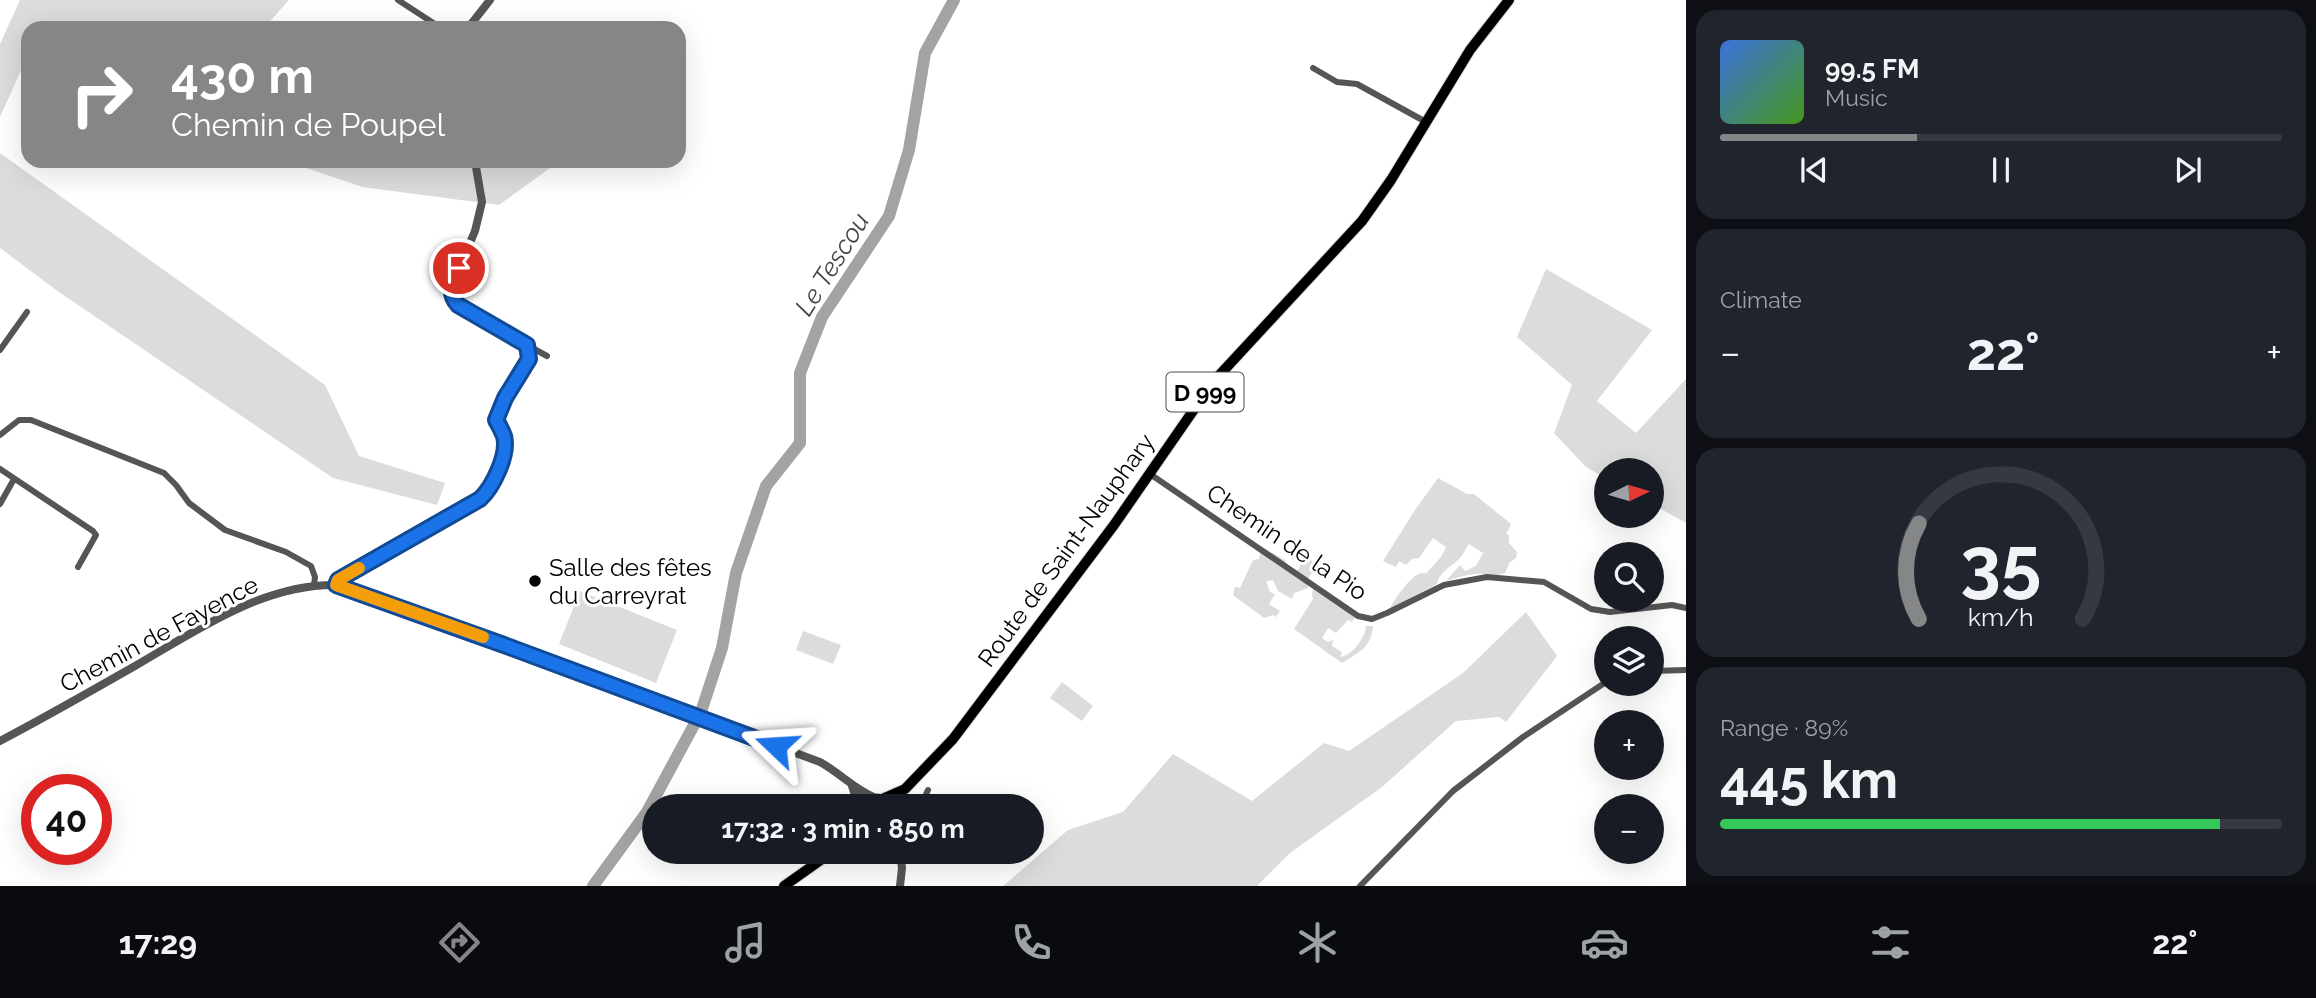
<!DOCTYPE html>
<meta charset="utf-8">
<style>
:root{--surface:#171b24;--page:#20242c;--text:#f1f3f6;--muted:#9ea1a6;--line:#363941;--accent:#858687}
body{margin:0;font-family:Raleway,sans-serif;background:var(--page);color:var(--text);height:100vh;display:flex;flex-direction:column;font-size:26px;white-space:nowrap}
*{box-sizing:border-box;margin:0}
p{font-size:23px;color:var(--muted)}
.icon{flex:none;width:38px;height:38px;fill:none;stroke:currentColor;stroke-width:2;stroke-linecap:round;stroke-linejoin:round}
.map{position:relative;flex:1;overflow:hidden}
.panel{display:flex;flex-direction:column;gap:10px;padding:10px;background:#0d0f14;width:630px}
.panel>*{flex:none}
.banner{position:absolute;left:21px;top:21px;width:665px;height:147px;border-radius:21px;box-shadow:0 7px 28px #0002;background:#858687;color:#fff;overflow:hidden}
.needle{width:46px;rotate:85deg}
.buttons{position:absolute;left:1594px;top:458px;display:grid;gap:14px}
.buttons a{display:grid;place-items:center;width:70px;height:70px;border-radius:50%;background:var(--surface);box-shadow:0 7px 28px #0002;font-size:35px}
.speed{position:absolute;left:21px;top:774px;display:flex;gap:14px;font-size:35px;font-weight:700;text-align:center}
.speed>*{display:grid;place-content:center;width:91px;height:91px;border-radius:50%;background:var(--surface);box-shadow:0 7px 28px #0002;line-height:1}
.speed .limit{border:10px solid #d22;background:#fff;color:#111}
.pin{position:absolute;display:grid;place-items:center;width:60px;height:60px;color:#fff;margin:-30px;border:4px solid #fff;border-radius:50%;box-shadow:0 2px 7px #0007}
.me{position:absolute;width:77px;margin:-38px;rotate:290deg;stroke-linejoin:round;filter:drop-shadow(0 0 5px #0008)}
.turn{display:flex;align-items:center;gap:24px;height:147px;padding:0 35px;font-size:32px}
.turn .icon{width:91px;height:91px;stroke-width:2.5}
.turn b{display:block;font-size:49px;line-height:60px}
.big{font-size:52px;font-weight:700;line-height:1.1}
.panel .tile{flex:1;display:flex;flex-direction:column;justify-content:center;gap:10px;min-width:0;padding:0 24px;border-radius:21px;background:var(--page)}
.panel .dial{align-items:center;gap:0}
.dial svg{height:182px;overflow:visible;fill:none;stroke:var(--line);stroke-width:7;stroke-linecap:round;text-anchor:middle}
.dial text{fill:var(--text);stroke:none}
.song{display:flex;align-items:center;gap:21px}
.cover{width:84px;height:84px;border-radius:10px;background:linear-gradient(135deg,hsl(220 70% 55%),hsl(100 70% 35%))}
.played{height:7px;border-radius:4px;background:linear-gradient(90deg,var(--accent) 35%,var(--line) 35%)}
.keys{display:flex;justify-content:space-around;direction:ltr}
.heat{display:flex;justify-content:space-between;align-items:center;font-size:38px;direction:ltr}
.charge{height:10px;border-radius:5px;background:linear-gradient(90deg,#34c759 89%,var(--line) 0)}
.trip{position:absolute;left:642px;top:794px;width:402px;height:70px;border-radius:35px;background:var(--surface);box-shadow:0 7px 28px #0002;font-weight:700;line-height:70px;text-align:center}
.tab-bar{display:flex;height:112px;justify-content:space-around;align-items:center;background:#090b0e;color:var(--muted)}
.tab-bar .icon{width:49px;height:49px}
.tab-bar .active{color:var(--accent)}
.tab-bar b{font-size:32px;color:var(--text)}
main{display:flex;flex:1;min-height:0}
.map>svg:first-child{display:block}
.green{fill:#dcdcdc}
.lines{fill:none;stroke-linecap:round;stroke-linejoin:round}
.river{stroke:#a3a3a3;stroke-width:12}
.primary-casing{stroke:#dbdbdb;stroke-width:12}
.minor{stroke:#555;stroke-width:6}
.tertiary{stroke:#555;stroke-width:8}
.primary{stroke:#000;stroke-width:10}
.route-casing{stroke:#114b97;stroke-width:18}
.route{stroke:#1a73e8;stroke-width:12}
.slow{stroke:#f59e0b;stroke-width:12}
.poi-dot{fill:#000;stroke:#fff;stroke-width:2.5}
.labels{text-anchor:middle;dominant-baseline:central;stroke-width:6;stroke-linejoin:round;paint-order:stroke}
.shield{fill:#fff;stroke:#4c4c4c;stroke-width:2}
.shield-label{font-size:23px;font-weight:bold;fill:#000}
.street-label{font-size:24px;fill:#000;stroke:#fff}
.poi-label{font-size:24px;fill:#000;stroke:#fff;text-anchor:start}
.water-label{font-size:26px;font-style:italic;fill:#444;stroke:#fff}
</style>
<main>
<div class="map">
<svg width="1686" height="886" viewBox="0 0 1686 886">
<rect width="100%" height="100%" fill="#fff"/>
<path class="green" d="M20,0h269l-25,28h-236v27l-28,62v-73z
M0,153l325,232 34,71 86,27 -8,22 -104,-27 -277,-188 -56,-42z
M286,161h268l-4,7 -51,37 -137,-18z
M1546,269l106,61 -55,71 39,32 50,-54v144l-34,-19v-33h-46v8l-21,-13 -31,-33 18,-48 -55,-48z
M1438,478l29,16h7l37,30 -5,10 3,1v8l8,9 -1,6 -6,4 -5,11c-11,4 -18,0 -30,1 -10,1 -20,4 -29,7l14,-16 5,6 11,-5 7,-13 -14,-9c-3,4 -6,11 -10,15 -8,8 -20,13 -22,25l-47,25c1,-6 21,-33 29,-35 8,-3 4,3 10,-4 7,-7 13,-13 17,-23l-13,-9 -14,20 -7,1 -6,6 -7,-4 -3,6 -13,-6 32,-51z
M1296,546l16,15 2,9 -6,9v9l-14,5 -2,6 -14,-8 -5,-11 -7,1 4,11 5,2 -6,10 11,7 -4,6 -3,-2 -9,3 -31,-23 2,-8 5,1 13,-28 6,-1 2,-9 3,-2 21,12 6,14h3l6,-7 -1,-4 -11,-9 3,-7z
M1313,589l42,28 -3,5 -4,-2 -12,13 -8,-5 -6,10 6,4 5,-2 -1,6 10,6 -2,5c13,-2 25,-19 26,-31h7c-2,22 -14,26 -31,37l-48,-34 19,-30 -1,-5z
M580,591l97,39 -21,53 -97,-39z
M1526,612l31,44 -51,66 -7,-5 -43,4 -74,66 -92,66 -33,33h-254l65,-56 55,-18 50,-58 79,47 72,-58 25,8 114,-78z
M803,631l38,14 -8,19 -37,-14z
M1062,682l31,24 -11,15 -32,-23z"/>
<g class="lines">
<path class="river" d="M593,886l54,-74 54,-100 21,-64 14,-75 30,-87 34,-43v-70l22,-56 67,-101 20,-66 16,-97 29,-53"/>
<defs>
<path id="primary" d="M882,799l23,-10 48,-50 161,-214 99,-143 149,-161 29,-41 79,-130 39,-50
M863,807c9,-11 21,-11 30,0
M784,886l48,-34"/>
</defs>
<use href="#primary" class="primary-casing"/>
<path class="minor" d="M398,0l43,28
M1313,68l24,14 20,2 69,38
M527,345l20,11
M0,350l27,-38
M0,435l19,-15h12l133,53 12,12 13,18 36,27 61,22 25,14 4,11 -1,8
M0,469l93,62 3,4 -18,32
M1150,474l208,142 14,3 15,-6 57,-28 43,-8 57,5 47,27 19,3 62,-7 14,3
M0,504l14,-25
M1652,671l34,-1
M920,807l8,-17
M1360,886l93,-95 70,-54 83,-55"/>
<path class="tertiary" d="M468,28l22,-28
M336,585l2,-5 142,-81c13,-11 27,-43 24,-60 -2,-12 -10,-17 -4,-30 9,-24 31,-38 27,-64l-69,-40 -6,-10 -1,-8 24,-56 7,-29 -7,-41
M0,741c46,-24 91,-50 135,-75 62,-36 128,-82 201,-81l168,60 316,117c20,11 35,28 56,36
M852,786l7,21
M900,852l2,16 -2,18"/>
<use href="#primary" class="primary"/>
</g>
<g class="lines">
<defs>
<path id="route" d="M459,268c-6,14 -12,25 -1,37l69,40 2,14 -24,39 -9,22c3,5 6,11 8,16 5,18 -11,51 -24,63l-142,81 -2,5 168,60 272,101"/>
</defs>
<use href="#route" class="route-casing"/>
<use href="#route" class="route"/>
<path class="slow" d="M359,568l-21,12 -2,5 147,52"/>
</g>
<circle class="poi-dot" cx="535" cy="581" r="7"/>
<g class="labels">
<rect class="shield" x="1166.5" y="372.5" width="77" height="39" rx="5"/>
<g class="shield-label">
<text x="1205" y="392">D 999</text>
</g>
<g class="street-label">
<text transform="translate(1287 542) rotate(34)">Chemin de la Pio</text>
<text transform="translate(1066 550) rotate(-54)">Route de Saint-Nauphary</text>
<text transform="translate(159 634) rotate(-28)">Chemin de Fayence</text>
</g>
<g class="poi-label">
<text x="549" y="567">Salle des fêtes<tspan x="549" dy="28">du Carreyrat</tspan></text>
</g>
<g class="water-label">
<text transform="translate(832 264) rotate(-58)">Le Tescou</text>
</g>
</g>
</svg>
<div class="buttons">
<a><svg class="needle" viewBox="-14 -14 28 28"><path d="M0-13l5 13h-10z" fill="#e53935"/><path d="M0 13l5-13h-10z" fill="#9ea1a6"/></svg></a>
<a><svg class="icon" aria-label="search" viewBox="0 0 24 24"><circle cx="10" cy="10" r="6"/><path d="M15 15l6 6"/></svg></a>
<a><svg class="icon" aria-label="layers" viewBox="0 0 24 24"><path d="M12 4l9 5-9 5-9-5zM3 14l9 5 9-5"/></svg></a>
<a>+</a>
<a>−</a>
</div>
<div class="speed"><div class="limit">40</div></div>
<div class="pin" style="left:459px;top:268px;background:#d93025"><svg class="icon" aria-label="arrive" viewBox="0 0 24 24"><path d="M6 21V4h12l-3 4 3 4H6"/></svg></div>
<svg class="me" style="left:776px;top:746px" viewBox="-20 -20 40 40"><path d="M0-17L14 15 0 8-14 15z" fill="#1a73e8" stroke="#fff" stroke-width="4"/></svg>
<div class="trip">17:32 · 3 min · 850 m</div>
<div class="banner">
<div class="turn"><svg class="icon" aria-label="right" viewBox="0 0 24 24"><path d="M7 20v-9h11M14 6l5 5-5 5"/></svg><div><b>430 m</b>Chemin de Poupel</div></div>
</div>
</div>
<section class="panel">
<div class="tile">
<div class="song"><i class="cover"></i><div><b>99.5 FM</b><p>Music</p></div></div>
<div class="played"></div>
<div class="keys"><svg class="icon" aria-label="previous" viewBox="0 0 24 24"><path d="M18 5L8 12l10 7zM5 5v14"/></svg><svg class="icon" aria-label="pause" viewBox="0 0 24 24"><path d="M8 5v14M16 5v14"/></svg><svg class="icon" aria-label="next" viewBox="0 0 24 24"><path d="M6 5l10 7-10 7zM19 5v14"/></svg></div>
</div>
<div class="tile"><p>Climate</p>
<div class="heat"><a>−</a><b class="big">22°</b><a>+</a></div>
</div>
<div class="tile dial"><svg viewBox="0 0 100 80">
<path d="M14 69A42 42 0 1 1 86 69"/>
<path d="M14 69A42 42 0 0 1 14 27" stroke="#858687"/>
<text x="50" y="56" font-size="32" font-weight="700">35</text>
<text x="50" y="72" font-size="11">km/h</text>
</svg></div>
<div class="tile"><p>Range · 89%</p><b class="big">445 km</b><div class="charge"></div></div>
</section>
</main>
<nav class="tab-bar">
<b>17:29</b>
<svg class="icon active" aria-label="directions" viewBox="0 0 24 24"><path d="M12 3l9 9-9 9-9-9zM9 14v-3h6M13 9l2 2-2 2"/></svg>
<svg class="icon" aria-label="music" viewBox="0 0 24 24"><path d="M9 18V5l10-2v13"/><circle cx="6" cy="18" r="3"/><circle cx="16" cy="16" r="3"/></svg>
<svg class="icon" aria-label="phone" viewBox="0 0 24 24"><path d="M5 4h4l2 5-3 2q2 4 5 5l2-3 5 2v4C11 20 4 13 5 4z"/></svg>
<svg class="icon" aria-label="climate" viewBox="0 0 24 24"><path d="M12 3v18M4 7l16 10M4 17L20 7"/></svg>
<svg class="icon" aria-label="car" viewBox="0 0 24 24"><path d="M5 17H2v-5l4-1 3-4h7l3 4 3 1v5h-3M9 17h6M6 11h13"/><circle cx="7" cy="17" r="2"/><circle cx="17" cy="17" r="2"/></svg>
<svg class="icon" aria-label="filters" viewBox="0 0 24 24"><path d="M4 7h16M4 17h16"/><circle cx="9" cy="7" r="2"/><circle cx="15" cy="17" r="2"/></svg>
<b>22°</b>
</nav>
